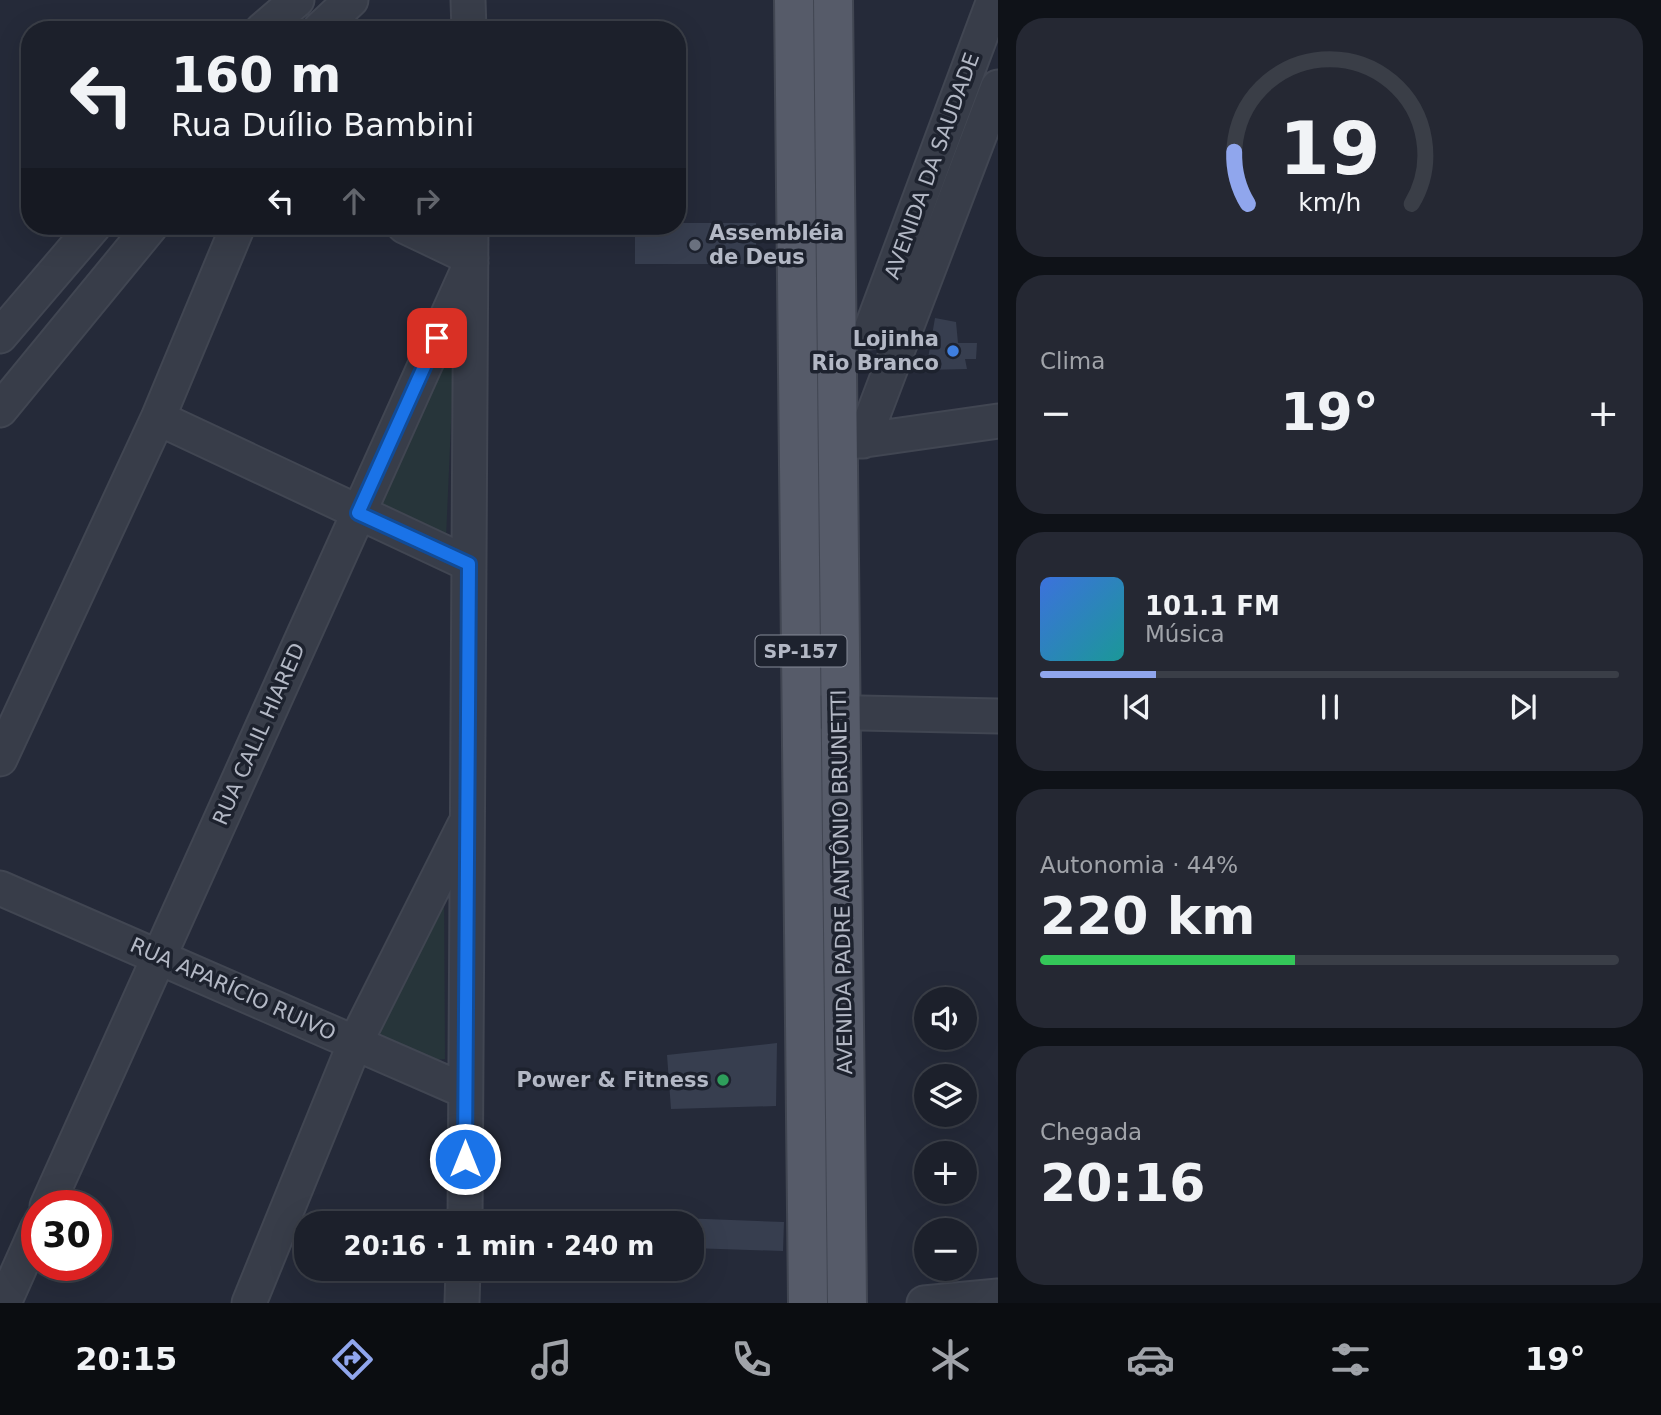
<!DOCTYPE html>
<html lang="pt">
<meta charset="utf-8">
<style>
:root{--surface:#1c202b;--page:#252833;--text:#f1f3f6;--muted:#a0a3a9;--line:#3a3e47;--accent:#90a6ed}
body{margin:0;font-family:"DejaVu Sans",sans-serif;background:var(--page);color:var(--text);height:100vh;display:flex;flex-direction:column;font-size:26px;white-space:nowrap}
*{box-sizing:border-box;margin:0}
p{font-size:23px;color:var(--muted)}
.icon{flex:none;width:38px;height:38px;fill:none;stroke:currentColor;stroke-width:2;stroke-linecap:round;stroke-linejoin:round}
.map{position:relative;flex:1;overflow:hidden}
.drawer{display:flex;flex-direction:column;gap:18px;padding:18px;background:#0f1218;width:663px}
.drawer>*{flex:none}
.guide{position:absolute;left:21px;top:21px;width:665px;height:214px;border-radius:28px;box-shadow:0 7px 28px #0002,0 0 0 2px var(--line);background:#1c202b;color:var(--text);overflow:hidden}
.fabs{position:absolute;left:914px;top:987px;display:grid;gap:14px}
.fabs a{display:grid;place-items:center;width:63px;height:63px;border-radius:50%;background:var(--surface);box-shadow:0 7px 28px #0002,0 0 0 2px var(--line);font-size:35px}
.speed{position:absolute;left:21px;top:1190px;display:flex;gap:14px;font-size:35px;font-weight:700;text-align:center}
.speed>*{display:grid;place-content:center;width:91px;height:91px;border-radius:50%;background:var(--surface);box-shadow:0 7px 28px #0002,0 0 0 2px var(--line);line-height:1}
.speed .limit{border:10px solid #d22;background:#fff;color:#111}
.pin{position:absolute;display:grid;place-items:center;width:60px;height:60px;color:#fff;margin:-30px;border-radius:14px;box-shadow:0 4px 10px #0006}
.me{position:absolute;width:77px;margin:-38px;rotate:0deg;stroke-linejoin:round;filter:drop-shadow(0 0 5px #0008)}
.turn{display:flex;align-items:center;gap:24px;height:147px;padding:0 35px;font-size:32px}
.turn .icon{width:91px;height:91px;stroke-width:2.5}
.turn b{display:block;font-size:49px;line-height:60px}
.lanes{display:flex;align-items:center;height:66px;padding:0 35px;background:#0003;justify-content:center;gap:35px;direction:ltr}
.lanes .off{opacity:.35}
.big{font-size:52px;font-weight:600;line-height:1.1}
.drawer .card{flex:1;display:flex;flex-direction:column;justify-content:center;gap:10px;min-width:0;padding:0 24px;border-radius:28px;background:var(--page)}
.drawer .dial{align-items:center;gap:0}
.dial svg{height:182px;overflow:visible;fill:none;stroke:var(--line);stroke-width:7;stroke-linecap:round;text-anchor:middle}
.dial text{fill:var(--text);stroke:none}
.song{display:flex;align-items:center;gap:21px}
.cover{width:84px;height:84px;border-radius:10px;background:linear-gradient(135deg,hsl(220 70% 55%),hsl(180 70% 35%))}
.played{height:7px;border-radius:4px;background:linear-gradient(90deg,var(--accent) 20%,var(--line) 20%)}
.keys{display:flex;justify-content:space-around;direction:ltr}
.heat{display:flex;justify-content:space-between;align-items:center;font-size:38px;direction:ltr}
.charge{height:10px;border-radius:5px;background:linear-gradient(90deg,#34c759 44%,var(--line) 0)}
.trip{position:absolute;left:294px;top:1211px;width:410px;height:70px;border-radius:28px;background:var(--surface);box-shadow:0 7px 28px #0002,0 0 0 2px var(--line);font-weight:600;line-height:70px;text-align:center}
.dock{display:flex;height:112px;justify-content:space-around;align-items:center;background:#0b0d11;color:var(--muted)}
.dock .icon{width:49px;height:49px}
.dock .on{color:var(--accent)}
.dock b{font-size:32px;color:var(--text)}
main{display:flex;flex:1;min-height:0}
.map>svg:first-child{display:block}
.green{fill:#27353a}
.building{fill:#373e4f}
.lines{fill:none;stroke-linecap:round;stroke-linejoin:round}
.minor-casing{stroke:#414652;stroke-width:37}
.major-casing{stroke:#414652;stroke-width:42}
.minor{stroke:#383d49;stroke-width:33}
.major{stroke:#565b69;stroke-width:38}
.route-casing{stroke:#114b97;stroke-width:18}
.route{stroke:#1a73e8;stroke-width:12}
.worship-dot{fill:#6b7280;stroke:#1d222e;stroke-width:2.5}
.shop-dot{fill:#3f7fe0;stroke:#1d222e;stroke-width:2.5}
.leisure-dot{fill:#2e9e5b;stroke:#1d222e;stroke-width:2.5}
.labels{text-anchor:middle;dominant-baseline:central;stroke-width:7;stroke-linejoin:round;paint-order:stroke}
.shield{fill:#1d222e;stroke:#868b98;stroke-width:2}
.shield-label{font-size:19px;font-weight:bold;fill:#b3b8c5}
.street-label{font-size:21px;fill:#b3b8c5;stroke:#1d222e}
.poi-label{font-size:21px;font-weight:bold;fill:#b3b8c5;stroke:#1d222e;text-anchor:end}
</style>
<main>
<div class="map">
<svg width="998" height="1303" viewBox="0 0 998 1303">
<rect width="100%" height="100%" fill="#252a39"/>
<path class="green" d="M455,332l-9,206 -66,-29z
M444,890l1,169 -10,1 -59,-21z"/>
<path class="building" d="M677,223h79v41h-121v-38h42z
M935,318l21,4 2,21h19l-1,16h-11l2,10 -41,1z
M777,1043l-1,63 -105,3 -4,-54z
M680,1218l104,4 -1,29 -92,-3v-25h-12z"/>
<g class="lines">
<defs>
<path id="minor" d="M468,0l1,30
M262,30l35,-30
M319,30l32,-30
M404,226l67,32
M870,332l124,-332
M0,336l94,-110
M0,410l151,-184
M158,418l311,146
M863,441l135,-354
M844,443l154,-22
M815,712l183,4
M0,759l158,-341 80,-192
M0,888l465,203
M47,1206l424,-943
M465,1223l6,-997
M4,1303l33,-74
M249,1303l106,-260 109,-217
M462,1303l1,-34
M924,1303l74,-7"/>
<path id="major" d="M794,0l14,1303
M833,0l14,1303"/>
</defs>
<use href="#minor" class="minor-casing"/>
<use href="#major" class="major-casing"/>
<use href="#minor" class="minor"/>
<use href="#major" class="major"/>
</g>
<g class="lines">
<defs>
<path id="route" d="M437,338l-79,175 111,51 -4,595"/>
</defs>
<use href="#route" class="route-casing"/>
<use href="#route" class="route"/>
</g>
<circle class="worship-dot" cx="695" cy="245" r="7"/>
<circle class="shop-dot" cx="953" cy="351" r="7"/>
<circle class="leisure-dot" cx="723" cy="1080" r="7"/>
<g class="labels">
<rect class="shield" x="755.5" y="635.5" width="91" height="31" rx="5"/>
<g class="shield-label">
<text x="801" y="651">SP-157</text>
</g>
<g class="street-label">
<text transform="translate(932 166) rotate(-70)">AVENIDA DA SAUDADE</text>
<text transform="translate(259 734) rotate(-66)">RUA CALIL HIARED</text>
<text transform="translate(842 882) rotate(-91)">AVENIDA PADRE ANTÔNIO BRUNETTI</text>
<text transform="translate(233 989) rotate(24)">RUA APARÍCIO RUIVO</text>
</g>
<g class="poi-label">
<text x="709" y="233" text-anchor="start">Assembléia<tspan x="709" dy="24">de Deus</tspan></text>
<text x="939" y="339">Lojinha<tspan x="939" dy="24">Rio Branco</tspan></text>
<text x="709" y="1080">Power &amp; Fitness</text>
</g>
</g>
</svg>
<div class="fabs">
<a><svg class="icon" aria-label="sound" viewBox="0 0 24 24"><path d="M4 9h4l5-4v14l-5-4H4zM17 9q2 3 0 6"/></svg></a>
<a><svg class="icon" aria-label="layers" viewBox="0 0 24 24"><path d="M12 4l9 5-9 5-9-5zM3 14l9 5 9-5"/></svg></a>
<a>+</a>
<a>−</a>
</div>
<div class="speed"><div class="limit">30</div></div>
<div class="pin" style="left:437px;top:338px;background:#d93025"><svg class="icon" aria-label="arrive" viewBox="0 0 24 24"><path d="M6 21V4h12l-3 4 3 4H6"/></svg></div>
<svg class="me" style="left:465px;top:1159px" viewBox="-20 -20 40 40"><circle r="17" fill="#1a73e8" stroke="#fff" stroke-width="3"/><path d="M0-11L8 9 0 5-8 9z" fill="#fff"/></svg>
<div class="trip">20:16 · 1 min · 240 m</div>
<div class="guide">
<div class="turn"><svg class="icon" aria-label="left" viewBox="0 0 24 24"><path d="M17 20v-9H6M10 6l-5 5 5 5"/></svg><div><b>160 m</b>Rua Duílio Bambini</div></div>
<div class="lanes"><svg class="icon" aria-label="left" viewBox="0 0 24 24"><path d="M17 20v-9H6M10 6l-5 5 5 5"/></svg><svg class="icon off" aria-label="ahead" viewBox="0 0 24 24"><path d="M12 20V5M6 11l6-6 6 6"/></svg><svg class="icon off" aria-label="right" viewBox="0 0 24 24"><path d="M7 20v-9h11M14 6l5 5-5 5"/></svg></div>
</div>
</div>
<section class="drawer">
<div class="card dial"><svg viewBox="0 0 100 80">
<path d="M14 69A42 42 0 1 1 86 69"/>
<path d="M14 69A42 42 0 0 1 8 46" stroke="#90a6ed"/>
<text x="50" y="56" font-size="32" font-weight="700">19</text>
<text x="50" y="72" font-size="11">km/h</text>
</svg></div>
<div class="card"><p>Clima</p>
<div class="heat"><a>−</a><b class="big">19°</b><a>+</a></div>
</div>
<div class="card">
<div class="song"><i class="cover"></i><div><b>101.1 FM</b><p>Música</p></div></div>
<div class="played"></div>
<div class="keys"><svg class="icon" aria-label="previous" viewBox="0 0 24 24"><path d="M18 5L8 12l10 7zM5 5v14"/></svg><svg class="icon" aria-label="pause" viewBox="0 0 24 24"><path d="M8 5v14M16 5v14"/></svg><svg class="icon" aria-label="next" viewBox="0 0 24 24"><path d="M6 5l10 7-10 7zM19 5v14"/></svg></div>
</div>
<div class="card"><p>Autonomia · 44%</p><b class="big">220 km</b><div class="charge"></div></div>
<div class="card"><p>Chegada</p><b class="big">20:16</b></div>
</section>
</main>
<nav class="dock">
<b>20:15</b>
<svg class="icon on" aria-label="directions" viewBox="0 0 24 24"><path d="M12 3l9 9-9 9-9-9zM9 14v-3h6M13 9l2 2-2 2"/></svg>
<svg class="icon" aria-label="music" viewBox="0 0 24 24"><path d="M9 18V5l10-2v13"/><circle cx="6" cy="18" r="3"/><circle cx="16" cy="16" r="3"/></svg>
<svg class="icon" aria-label="phone" viewBox="0 0 24 24"><path d="M5 4h4l2 5-3 2q2 4 5 5l2-3 5 2v4C11 20 4 13 5 4z"/></svg>
<svg class="icon" aria-label="climate" viewBox="0 0 24 24"><path d="M12 3v18M4 7l16 10M4 17L20 7"/></svg>
<svg class="icon" aria-label="car" viewBox="0 0 24 24"><path d="M5 17H2v-5l4-1 3-4h7l3 4 3 1v5h-3M9 17h6M6 11h13"/><circle cx="7" cy="17" r="2"/><circle cx="17" cy="17" r="2"/></svg>
<svg class="icon" aria-label="filters" viewBox="0 0 24 24"><path d="M4 7h16M4 17h16"/><circle cx="9" cy="7" r="2"/><circle cx="15" cy="17" r="2"/></svg>
<b>19°</b>
</nav>
